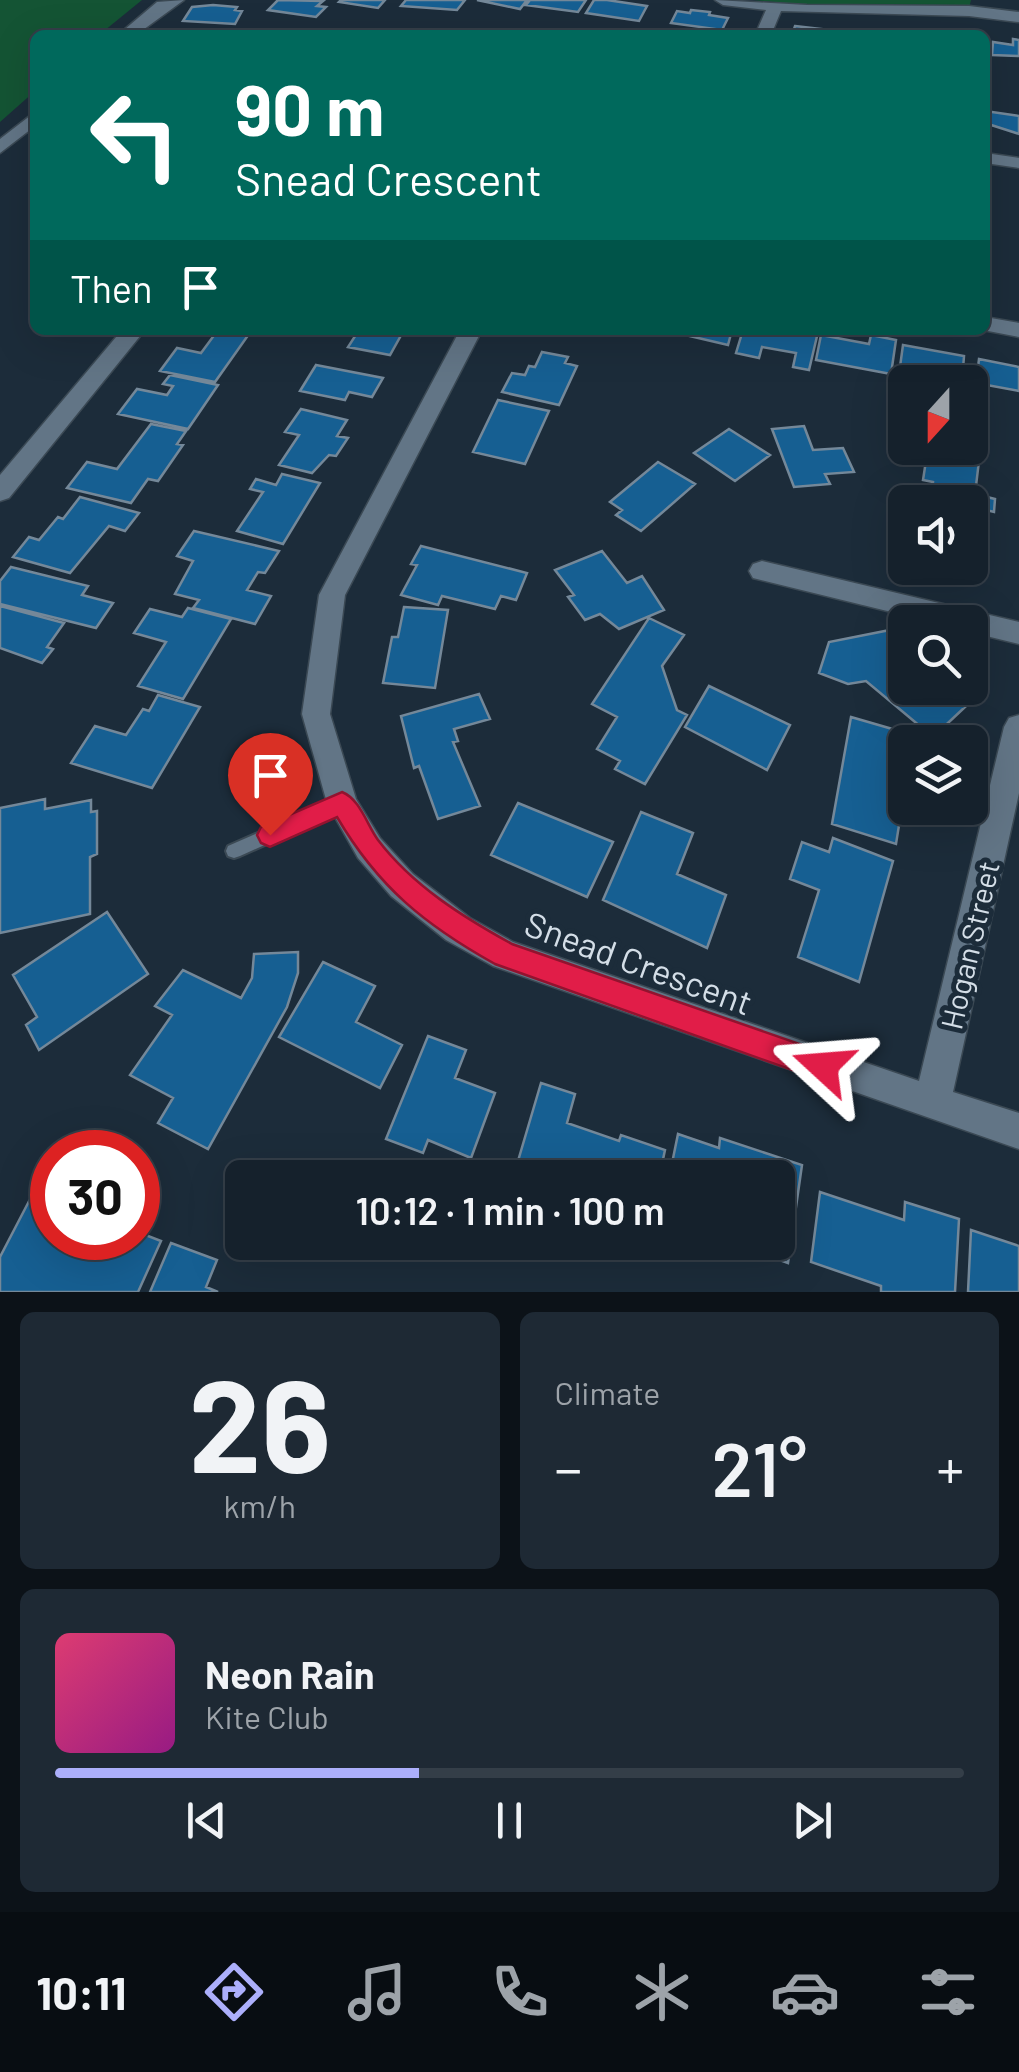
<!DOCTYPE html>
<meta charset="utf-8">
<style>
:root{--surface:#15212c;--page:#1e2934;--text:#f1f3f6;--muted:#9da3a9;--line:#343e48;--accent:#acaffb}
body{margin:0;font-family:Barlow,sans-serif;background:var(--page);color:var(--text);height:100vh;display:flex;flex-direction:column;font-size:38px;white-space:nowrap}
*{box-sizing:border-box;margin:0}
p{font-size:32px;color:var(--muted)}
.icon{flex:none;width:55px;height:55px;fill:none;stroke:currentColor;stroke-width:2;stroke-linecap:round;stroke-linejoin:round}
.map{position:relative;height:1292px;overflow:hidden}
.sheet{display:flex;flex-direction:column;gap:20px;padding:20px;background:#0c1218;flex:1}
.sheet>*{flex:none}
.hud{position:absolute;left:30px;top:30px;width:960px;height:305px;border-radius:15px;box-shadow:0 10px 40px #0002,0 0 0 2px var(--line);background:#00695c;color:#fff;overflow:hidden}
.needle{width:65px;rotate:201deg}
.controls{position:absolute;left:888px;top:365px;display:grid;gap:20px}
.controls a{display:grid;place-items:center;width:100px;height:100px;border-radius:15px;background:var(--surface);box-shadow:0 10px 40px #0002,0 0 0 2px var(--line);font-size:50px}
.speed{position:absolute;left:30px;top:1130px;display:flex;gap:20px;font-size:50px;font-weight:700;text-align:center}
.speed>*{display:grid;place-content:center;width:130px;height:130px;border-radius:50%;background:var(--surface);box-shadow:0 10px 40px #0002,0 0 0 2px var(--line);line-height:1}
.speed .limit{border:15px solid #d22;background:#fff;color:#111}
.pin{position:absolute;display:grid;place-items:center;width:85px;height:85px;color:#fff;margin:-102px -42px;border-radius:50% 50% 50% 0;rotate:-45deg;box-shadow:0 0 10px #0007}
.pin .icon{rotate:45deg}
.me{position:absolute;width:110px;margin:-55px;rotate:289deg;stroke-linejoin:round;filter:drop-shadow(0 0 8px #0008)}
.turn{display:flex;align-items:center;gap:35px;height:210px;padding:0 40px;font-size:45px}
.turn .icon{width:130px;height:130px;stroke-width:2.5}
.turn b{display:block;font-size:70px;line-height:85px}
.then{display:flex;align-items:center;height:95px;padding:0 40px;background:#0003;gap:20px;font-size:38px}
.big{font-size:75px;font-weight:600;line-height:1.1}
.sheet .card{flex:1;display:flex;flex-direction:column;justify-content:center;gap:15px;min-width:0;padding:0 35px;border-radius:15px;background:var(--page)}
.sheet .dial{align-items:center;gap:0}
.dial b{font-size:130px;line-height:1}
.song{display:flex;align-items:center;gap:30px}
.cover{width:120px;height:120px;border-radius:15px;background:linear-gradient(135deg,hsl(340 70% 55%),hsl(310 70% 35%))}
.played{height:10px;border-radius:5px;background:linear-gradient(90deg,var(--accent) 40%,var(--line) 40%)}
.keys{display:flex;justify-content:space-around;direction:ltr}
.heat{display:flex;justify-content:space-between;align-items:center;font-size:55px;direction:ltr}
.sheet .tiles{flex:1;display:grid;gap:20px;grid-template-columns:1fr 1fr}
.card:last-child{grid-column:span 2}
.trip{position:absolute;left:225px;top:1160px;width:570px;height:100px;border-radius:15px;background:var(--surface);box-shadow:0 10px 40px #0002,0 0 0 2px var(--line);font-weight:600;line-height:100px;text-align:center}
.dock{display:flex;height:160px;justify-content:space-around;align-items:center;background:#080d12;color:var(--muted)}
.dock .icon{width:70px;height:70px}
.dock .active{color:var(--accent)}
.dock b{font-size:45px;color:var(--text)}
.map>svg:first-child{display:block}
.green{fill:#145434}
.building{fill:#165f92;stroke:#748899;stroke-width:2.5}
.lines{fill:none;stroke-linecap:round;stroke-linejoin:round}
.service-casing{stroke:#3b4954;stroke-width:4}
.minor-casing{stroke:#3b4954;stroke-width:3}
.service{fill:#627586;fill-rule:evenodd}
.minor{fill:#627586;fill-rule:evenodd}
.route{fill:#e11d48;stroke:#92132f;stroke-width:2.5}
.labels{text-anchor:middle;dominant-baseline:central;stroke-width:10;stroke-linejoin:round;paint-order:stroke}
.street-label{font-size:30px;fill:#d4dee7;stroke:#1c2c3a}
.near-street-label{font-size:35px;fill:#d4dee7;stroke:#1c2c3a}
</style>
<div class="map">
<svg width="1019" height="1292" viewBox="0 0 1019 1292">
<rect width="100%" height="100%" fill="#1c2c3a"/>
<path class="green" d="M0,0h142l-43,35h-64v56l-35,31z
M753,0h218l-2,8 -120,1z"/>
<path class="building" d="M278,0l45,1 -6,5 9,1 -10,10 -48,-7z
M341,0h44l-7,8 -39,-6z
M406,0h59l-8,10 -56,-4z
M477,0h50l-7,9z
M530,0h56l-8,12 -52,-7z
M594,0h13l40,6 -8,15 -53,-8z
M213,5l24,2 -2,3 7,1 -7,13 -52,-3 9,-14z
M691,10l19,2 -1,3 19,3 -6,12 -51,-7 6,-12 13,2z
M795,26l52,6 -55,3z
M1013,39l6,1v16l-27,-1 1,-13 20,3z
M985,111l34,5v18l-34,-11z
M218,330l31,4 -34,48 -55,-11 17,-23 24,5z
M359,330h45l-14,25 -42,-8z
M664,330h68l-4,15z
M743,330l75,2 -9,38 -16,-3 3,-14 -34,-6 -3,11 -23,-5z
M821,335l48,9 2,-9 25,5 -5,34 -75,-14z
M903,345l61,11 -2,26 -63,-8z
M542,352l26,5 -3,6 12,3 -18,39 -57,-13 10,-19 13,2 4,-9 6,1z
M979,359l40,8v24l-43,-8z
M316,365l67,13 -11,19 -23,-5 -4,8 -45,-9z
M170,375l48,10 -30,44 -70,-15 19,-25 30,6 6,-9 -10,-2z
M498,400l51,11 -24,53 -52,-12z
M301,409l46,11 -10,16 11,2 -12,18 -7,-1 -17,18 -33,-8 20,-30 -14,-3z
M151,424l35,7 -9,13 6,1 -25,36 -10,-2 -17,24 -64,-15 20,-26 30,7z
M804,426l9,24 30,-2 11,24 -29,2 5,10 -36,3 -22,-58z
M729,429l41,26 -35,26 -41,-28z
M970,433l12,3 -7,58 20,5 -1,13 -24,-6v-4l-39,-5 2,-15 -10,-2 5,-32h42z
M658,462l37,22 -54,47 -25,-16 6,-5 -12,-8z
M282,474l38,9 -37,61 -46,-13 26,-39 -13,-3 6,-10 20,6z
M80,497l59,16 -14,18 -16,-5 -39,47 -57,-16 16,-20 10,3 19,-23 5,2z
M194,531l85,20 -14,22 -7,-1 -11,18 24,6 -16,28 -62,-16 6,-8 -24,-6 18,-33 -16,-5z
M970,533l13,2 -3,25 -10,-2z
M421,546l106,27 -11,27 -15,-4 -6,13 -53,-13 -4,9 -37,-10 16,-30 -6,-1z
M602,551l25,32 15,-7 22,34 -45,19 -19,-15 -15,6 -17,-23 6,-2 -19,-25z
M11,567l77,19 -6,9 31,8 -17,25 -96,-24v-23z
M0,606l64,17 -17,24 6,2 -11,14 -42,-15z
M404,607l44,3 -13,78 -52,-5 9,-46h6z
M188,608l43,11 -48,80 -45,-13 28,-44 -32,-9 16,-24 32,8z
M649,618l35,17 -22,31 15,44 10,5 -42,69 -30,-15 5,-8 -23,-12 20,-32 -25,-13z
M890,630l15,28v30h36l24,19 -32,30 -67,-56 -18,3 -29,-11 10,-31z
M709,686l81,39 -23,45 -82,-43z
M479,694l11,25 -36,10 4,12 -5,1 27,64 -42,13 -19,-53 -5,2 -13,-52z
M158,695l42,12 -48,81 -81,-25 24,-37 31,9 17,-26 6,2z
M851,717l62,18 -1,7h-7v46l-9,56 -64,-20z
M45,799v10l46,-9v12l6,-1v43l-7,3v57l-90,19v-125z
M518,803l95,39 -26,55 -96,-42z
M641,812l52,21 -16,41 49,21 -19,53 -104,-48z
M833,838l60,23 -34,121 -61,-25 21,-67 -29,-11 12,-37 27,10z
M107,912l41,62 -109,76 -13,-25 11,-8 -24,-42z
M298,952v21l-11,34 -79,142 -50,-26 15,-25 -43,-23 42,-60 -17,-9 28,-36 58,28 11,-20 2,-24z
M323,962l52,24 -19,36 46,23 -22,43 -101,-51z
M428,1036l38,14 -11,28 40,15 -24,65 -43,-18 -5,13 -37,-14z
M541,1083l34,11 -8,29 52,18 2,-6 44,15 -6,28h-146z
M678,1134l41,14 1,-10 82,27 -14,98 -59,-21h49v-64h-109z
M39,1182l13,5v51h86v-6l23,9 -23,51h-138v-35z
M820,1192l84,28 1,-18 54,17 -4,73h-74v-6l-70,-24z
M971,1230l48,16v46h-51z
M171,1243l46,17 -11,27 12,5h-68z"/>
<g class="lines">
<defs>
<path id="service" d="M342,796l5,2 3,5 -3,5 -107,48 -6,2 -6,-2 -2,-5 2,-5z"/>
<path id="minor" d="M184,0l-48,35h-18l39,-33z
M715,0l92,5 162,1 50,6v10l-50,-6 -188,-5 -10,24h-16l11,-25 -43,-5z
M35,112v14l-35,27v-14z
M985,153l34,5v10l-34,-5z
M985,317l34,6v14l-36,-7z
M122,330h23l-136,168 -9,3v-26z
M460,330h22l-137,265 -15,119 26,85 24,39 33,36 57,44 43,24 406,139 85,-354 5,-9 10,-3v78l-66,299 66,21v36l-526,-183 -47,-26 -55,-44 -33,-38 -31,-55 -25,-89 17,-119z
M762,561l257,61v22l-49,-12v-10h-38l-179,-44 -4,-7 4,-7z"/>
</defs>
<use href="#service" class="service-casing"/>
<use href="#minor" class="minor-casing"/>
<use href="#service" class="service"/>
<use href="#minor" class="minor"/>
</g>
<path class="route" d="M342,792c18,7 25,33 36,48 35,46 85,77 134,104l322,112 4,10 -4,11 -11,4 -328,-117c-70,-39 -117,-77 -158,-147l-67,30 -9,-4 -4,-8 4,-8z"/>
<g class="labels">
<g class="street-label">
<text transform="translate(969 945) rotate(-77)">Hogan Street</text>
</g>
<g class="near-street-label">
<text transform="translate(639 962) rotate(20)">Snead Crescent</text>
</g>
</g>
</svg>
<div class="controls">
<a><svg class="needle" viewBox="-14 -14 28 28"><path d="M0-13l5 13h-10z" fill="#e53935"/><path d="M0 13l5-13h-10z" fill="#9da3a9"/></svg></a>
<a><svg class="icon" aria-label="sound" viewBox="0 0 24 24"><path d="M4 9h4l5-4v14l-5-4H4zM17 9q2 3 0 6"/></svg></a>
<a><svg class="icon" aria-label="search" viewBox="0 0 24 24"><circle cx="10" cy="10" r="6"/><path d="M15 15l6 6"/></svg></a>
<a><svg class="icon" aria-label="layers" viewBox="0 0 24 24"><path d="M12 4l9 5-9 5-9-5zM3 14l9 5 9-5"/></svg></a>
</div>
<div class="speed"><div class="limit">30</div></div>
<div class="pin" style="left:270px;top:835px;background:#d93025"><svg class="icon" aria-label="arrive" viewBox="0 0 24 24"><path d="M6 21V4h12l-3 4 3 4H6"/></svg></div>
<svg class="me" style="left:823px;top:1066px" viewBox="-20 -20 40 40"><path d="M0-17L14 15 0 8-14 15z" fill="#e11d48" stroke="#fff" stroke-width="4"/></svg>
<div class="trip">10:12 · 1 min · 100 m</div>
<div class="hud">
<div class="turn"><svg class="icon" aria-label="left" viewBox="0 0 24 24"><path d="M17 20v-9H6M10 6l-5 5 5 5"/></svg><div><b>90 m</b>Snead Crescent</div></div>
<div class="then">Then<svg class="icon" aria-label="arrive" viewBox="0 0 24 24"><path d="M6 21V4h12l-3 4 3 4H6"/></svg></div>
</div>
</div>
<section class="sheet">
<div class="tiles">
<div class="card dial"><b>26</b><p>km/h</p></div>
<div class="card"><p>Climate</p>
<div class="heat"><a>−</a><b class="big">21°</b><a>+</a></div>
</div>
<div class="card">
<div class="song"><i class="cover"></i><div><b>Neon Rain</b><p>Kite Club</p></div></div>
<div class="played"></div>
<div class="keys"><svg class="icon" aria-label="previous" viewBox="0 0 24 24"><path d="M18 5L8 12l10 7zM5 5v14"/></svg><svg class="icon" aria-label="pause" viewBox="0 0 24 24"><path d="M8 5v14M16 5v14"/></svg><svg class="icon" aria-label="next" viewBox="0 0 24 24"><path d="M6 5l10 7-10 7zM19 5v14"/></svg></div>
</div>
</div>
</section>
<nav class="dock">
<b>10:11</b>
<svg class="icon active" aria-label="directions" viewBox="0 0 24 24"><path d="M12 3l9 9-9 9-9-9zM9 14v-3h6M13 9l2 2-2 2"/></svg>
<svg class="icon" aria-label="music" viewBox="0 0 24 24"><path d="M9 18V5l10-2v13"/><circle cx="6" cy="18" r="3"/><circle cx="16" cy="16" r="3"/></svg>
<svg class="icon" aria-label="phone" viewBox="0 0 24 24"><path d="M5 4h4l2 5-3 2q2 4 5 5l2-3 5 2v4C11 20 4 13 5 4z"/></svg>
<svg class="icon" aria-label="climate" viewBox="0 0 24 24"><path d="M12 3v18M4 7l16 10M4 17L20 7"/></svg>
<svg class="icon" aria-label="car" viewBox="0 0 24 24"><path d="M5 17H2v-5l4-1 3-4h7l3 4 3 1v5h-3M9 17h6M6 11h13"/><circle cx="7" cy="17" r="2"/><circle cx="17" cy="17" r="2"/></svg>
<svg class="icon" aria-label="filters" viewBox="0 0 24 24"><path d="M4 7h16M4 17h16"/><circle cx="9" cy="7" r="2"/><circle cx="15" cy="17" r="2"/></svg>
</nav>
